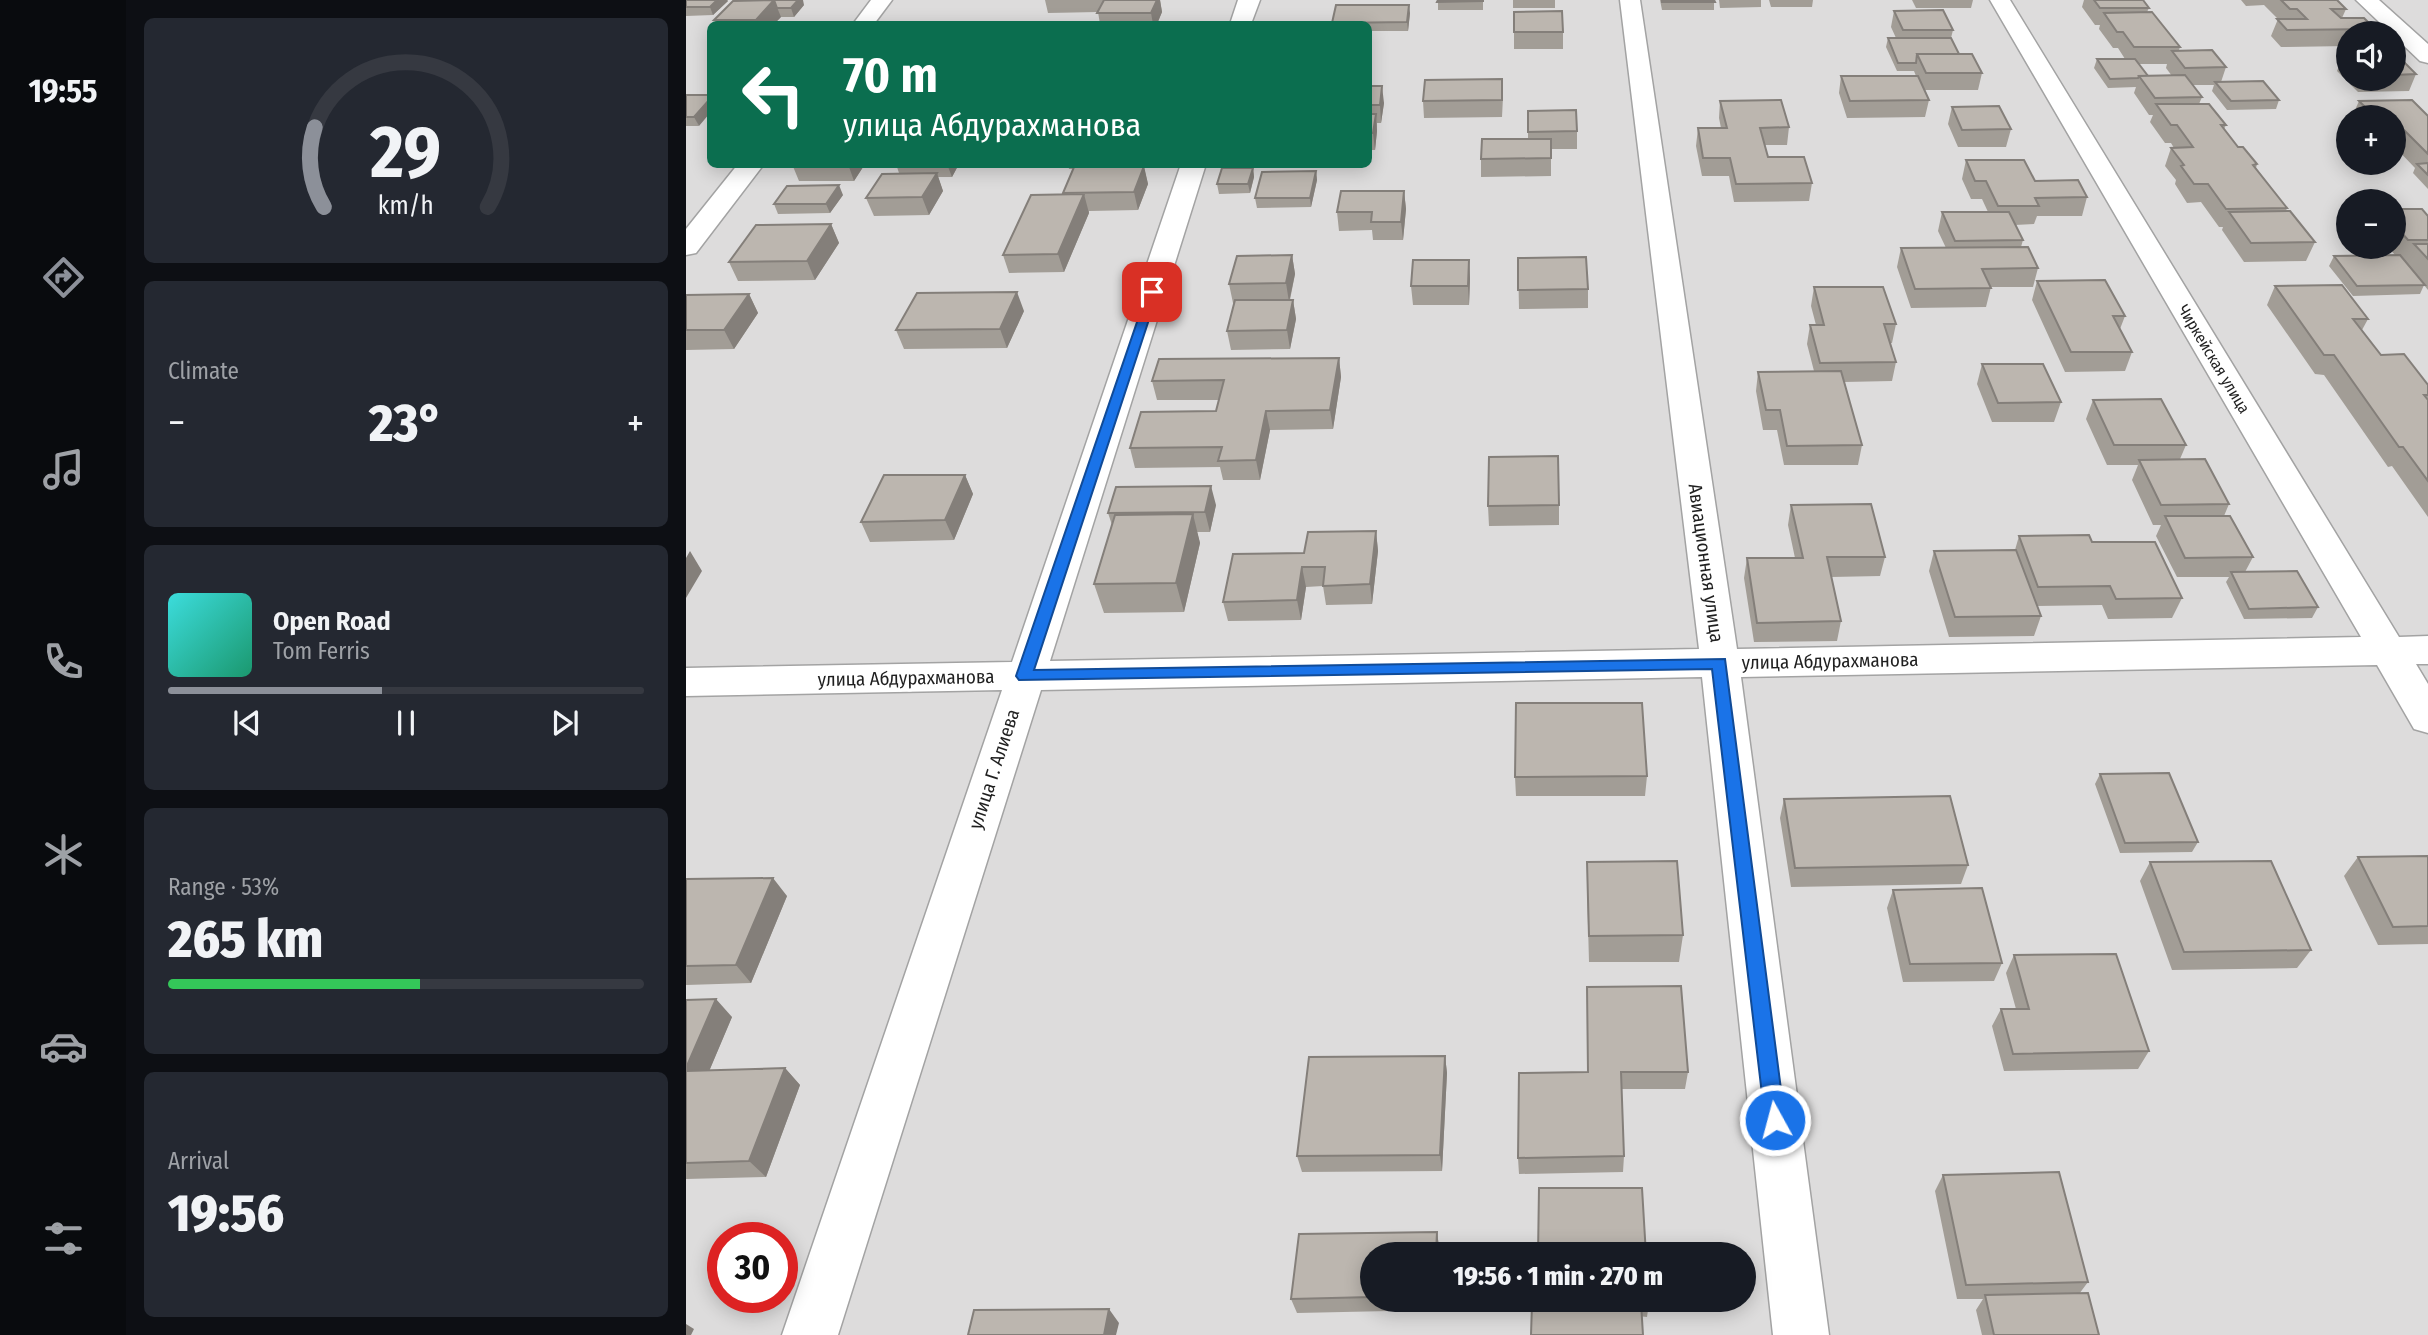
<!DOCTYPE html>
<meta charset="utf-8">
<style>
:root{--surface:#171b24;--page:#242831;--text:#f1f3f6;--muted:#9ea1a6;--line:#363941;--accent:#8c9099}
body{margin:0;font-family:"Fira Sans Condensed",sans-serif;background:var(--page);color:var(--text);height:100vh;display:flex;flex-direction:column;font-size:26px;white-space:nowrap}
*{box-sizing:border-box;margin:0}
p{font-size:23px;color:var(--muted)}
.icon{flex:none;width:38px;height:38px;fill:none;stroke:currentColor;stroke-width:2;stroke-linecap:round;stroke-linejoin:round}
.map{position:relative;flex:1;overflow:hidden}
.side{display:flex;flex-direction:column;gap:18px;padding:18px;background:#0d0f14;width:560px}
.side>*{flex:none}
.guide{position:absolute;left:21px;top:21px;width:665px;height:147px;border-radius:10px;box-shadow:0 4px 18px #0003;background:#0b6e4f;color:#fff;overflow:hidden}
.controls{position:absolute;left:1650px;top:21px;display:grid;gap:14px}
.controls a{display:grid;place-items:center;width:70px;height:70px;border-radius:50%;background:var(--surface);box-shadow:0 4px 18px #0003;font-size:35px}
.speed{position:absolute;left:21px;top:1222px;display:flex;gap:14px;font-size:35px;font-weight:700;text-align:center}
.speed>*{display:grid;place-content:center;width:91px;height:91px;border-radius:50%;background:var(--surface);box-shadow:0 4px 18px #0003;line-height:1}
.speed .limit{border:10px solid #d22;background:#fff;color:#111}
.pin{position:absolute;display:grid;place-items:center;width:60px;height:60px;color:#fff;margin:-30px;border-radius:14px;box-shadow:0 4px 10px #0006}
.me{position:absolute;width:77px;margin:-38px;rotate:353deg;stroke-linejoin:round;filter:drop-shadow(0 0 5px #0008)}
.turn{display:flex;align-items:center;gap:24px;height:147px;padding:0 21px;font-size:32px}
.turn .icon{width:91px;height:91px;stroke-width:2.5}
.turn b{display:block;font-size:49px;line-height:60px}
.big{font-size:52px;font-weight:800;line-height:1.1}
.side .widget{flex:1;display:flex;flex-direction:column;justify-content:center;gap:10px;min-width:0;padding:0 24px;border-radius:10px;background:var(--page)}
.side .dial{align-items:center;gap:0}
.dial svg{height:182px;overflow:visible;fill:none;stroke:var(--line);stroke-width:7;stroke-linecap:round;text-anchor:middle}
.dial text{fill:var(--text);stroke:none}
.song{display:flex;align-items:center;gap:21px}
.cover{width:84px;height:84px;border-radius:10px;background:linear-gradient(135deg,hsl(180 70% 55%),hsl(160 70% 35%))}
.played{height:7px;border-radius:4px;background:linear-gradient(90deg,var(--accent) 45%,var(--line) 45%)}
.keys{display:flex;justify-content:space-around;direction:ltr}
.heat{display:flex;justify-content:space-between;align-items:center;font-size:38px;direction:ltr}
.charge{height:10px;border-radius:5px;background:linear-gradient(90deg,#34c759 53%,var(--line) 0)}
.trip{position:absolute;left:674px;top:1242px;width:396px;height:70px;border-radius:35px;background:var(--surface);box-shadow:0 4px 18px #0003;font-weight:800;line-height:70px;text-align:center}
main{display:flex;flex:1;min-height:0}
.tabs{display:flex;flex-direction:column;width:126px;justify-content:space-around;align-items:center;background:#090b0e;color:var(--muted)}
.tabs .icon{width:49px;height:49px}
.tabs .on{color:var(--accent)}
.tabs b{font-size:32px;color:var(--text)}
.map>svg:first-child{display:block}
.residential{fill:#dddcdc;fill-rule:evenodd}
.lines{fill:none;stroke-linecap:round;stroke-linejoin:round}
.street-casing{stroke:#a3a3a3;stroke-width:3}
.street{fill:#fff;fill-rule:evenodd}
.wall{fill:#a29d96;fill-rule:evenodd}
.shaded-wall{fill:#847f7a}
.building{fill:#bcb6af;stroke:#847f7a;stroke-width:2}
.route{fill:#1a73e8;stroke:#114b97;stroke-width:2}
.labels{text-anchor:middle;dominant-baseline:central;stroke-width:6;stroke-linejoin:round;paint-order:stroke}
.far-street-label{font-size:16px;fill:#1f1f1f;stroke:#fff}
.street-label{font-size:19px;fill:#1f1f1f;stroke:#fff}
</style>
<main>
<nav class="tabs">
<b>19:55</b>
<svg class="icon on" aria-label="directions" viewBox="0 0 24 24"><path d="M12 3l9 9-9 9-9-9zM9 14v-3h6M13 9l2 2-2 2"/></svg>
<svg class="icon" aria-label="music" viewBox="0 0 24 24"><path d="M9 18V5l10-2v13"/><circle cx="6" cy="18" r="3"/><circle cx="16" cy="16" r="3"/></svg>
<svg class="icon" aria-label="phone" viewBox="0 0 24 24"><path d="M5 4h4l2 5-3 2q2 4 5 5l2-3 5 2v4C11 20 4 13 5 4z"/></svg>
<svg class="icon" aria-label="climate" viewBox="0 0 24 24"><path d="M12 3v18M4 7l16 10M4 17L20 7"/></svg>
<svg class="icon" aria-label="car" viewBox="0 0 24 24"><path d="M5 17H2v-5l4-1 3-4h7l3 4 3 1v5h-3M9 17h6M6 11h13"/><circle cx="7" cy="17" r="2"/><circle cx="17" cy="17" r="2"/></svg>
<svg class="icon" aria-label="filters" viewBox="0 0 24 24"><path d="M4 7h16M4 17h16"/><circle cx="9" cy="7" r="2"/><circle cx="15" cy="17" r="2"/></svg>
</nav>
<section class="side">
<div class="widget dial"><svg viewBox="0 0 100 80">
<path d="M14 69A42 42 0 1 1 86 69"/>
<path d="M14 69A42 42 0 0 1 10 34" stroke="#8c9099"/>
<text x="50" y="56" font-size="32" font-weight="700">29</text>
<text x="50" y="72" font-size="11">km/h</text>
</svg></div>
<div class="widget"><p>Climate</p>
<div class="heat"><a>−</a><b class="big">23°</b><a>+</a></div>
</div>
<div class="widget">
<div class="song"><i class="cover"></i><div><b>Open Road</b><p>Tom Ferris</p></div></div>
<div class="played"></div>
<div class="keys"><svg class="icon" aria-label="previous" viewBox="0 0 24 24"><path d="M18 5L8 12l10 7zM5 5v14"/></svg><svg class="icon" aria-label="pause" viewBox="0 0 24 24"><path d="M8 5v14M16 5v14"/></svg><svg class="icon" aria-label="next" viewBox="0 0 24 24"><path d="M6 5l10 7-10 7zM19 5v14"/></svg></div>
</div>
<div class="widget"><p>Range · 53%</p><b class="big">265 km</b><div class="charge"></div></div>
<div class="widget"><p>Arrival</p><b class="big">19:56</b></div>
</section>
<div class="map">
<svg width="1742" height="1335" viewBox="0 0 1742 1335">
<rect width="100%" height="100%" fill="#efede6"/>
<path class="residential" d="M0,0h1742v1335h-1742zM24,24h658v140h-658zM1662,33h46v46h-46zM1662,117h46v46h-46zM1662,201h46v46h-46zM37,1237h59v60h-59zM686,1255h371v45h-371z"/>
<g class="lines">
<defs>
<path id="street" d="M185,0h21l-18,24h-21z
M552,0h22l-9,24h-21z
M934,0h20l97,649 624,-12 -371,-637h20l389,637 29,-1v28h-12l12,20v49l-14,-4 -37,-64 -636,12 88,658h-56l-71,-658 -661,13 -203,645h-56l220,-645 -316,6v-28l326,-6 169,-498h25l-156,497 649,-12z
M1670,0h23l49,44v19l-8,-2z
M52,164h26l-68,89 -10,2v-26z"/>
</defs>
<use href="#street" class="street-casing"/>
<use href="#street" class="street"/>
</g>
<path class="wall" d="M0,0h41l1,1 -15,14 -27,1z
M359,0h115l2,12 -5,12h-57l-2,-12 -50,1z
M752,0h45v10h-45z
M827,0h42v8h-42z
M974,0h54v10h-52z
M1033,0h42v7l-41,1z
M1083,0h44l-1,7h-41z
M1226,0h61l-2,8h-55z
M1398,0h59l6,8 -2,4 33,35 -1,3 47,17 -5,15 58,18 -3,9 -49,1 -15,-19 2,-6h-22l10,12 -3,7 27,21 -2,4 14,18 19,17 -1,4 31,40 -1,3 29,31 -9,19 -62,1 -22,-32 1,-3h-4l-18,-25 -14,1 -12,-19 1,-4 -11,-14 6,-18h3l-3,-5h-6l-15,-21 3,-7h-4l-15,-22 2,-6 -28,1 -14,-20 3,-9h28l-7,-11h-5l-14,-19 1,-4h-5l-13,-18zM1453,64h28l-1,4 6,8h-24z
M1555,0h96l9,9 -4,9 33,11 -2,4h-25v13l-67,1 -10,-11 7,-17 -14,-14 -18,1z
M47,1l71,4 -10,12h-13l-7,7h-58l-2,-4z
M1208,11l59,19 -2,8 8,16 23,19 -4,17h-53l4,10 -4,17 -78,1 -8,-25 2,-17h75l-2,-5h-17l-11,-24 2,-9h8l-5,-11z
M828,12l49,20v17h-49z
M724,13l-2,18h-40v-7h-36v-1z
M1708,53l22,21 -7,17 -51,1 -21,-21 7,-17h4v25h46z
M682,86l16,17 -3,20h-4v8l-2,19h-7z
M0,95l13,31h-13z
M817,97l-1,20 -78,1 -1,-17z
M1034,101l69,26 -2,18h-22l3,12 44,26 -3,18 -75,1 -5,-26h-27l-6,-30 2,-18h23l-2,-10z
M1673,101l69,15v73l-15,-16 2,-5 -21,-22v-29h-42z
M1266,107l59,22 -5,18h-48l-10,-23z
M842,111l49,20v18h-26v27l-70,1v-18l47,-20z
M1280,160l121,37 -5,19h-45l-3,8 -19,1 8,15 -2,7 17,21 -5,19h-42l-5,20 -75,1 -14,-41 4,-19h45l-8,-17 4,-19h46l-6,-13h-11l-9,-20z
M106,164h73l-11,17h-55z
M210,164h63l-7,13h-14l5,14 -14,24 -55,1 -8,-18 33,-25z
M382,164h86l-1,4h-9l4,16 -10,26 -49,1v2l-25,59 -55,1 -6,-18 60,-61v-1l10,-24h-4z
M567,168l1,9 -4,16 -31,1 -2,-10z
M630,171l1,9 -6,27 -54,1 -2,-10z
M718,191l2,18 -3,31h-30l-1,-10 -33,1 -2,-19z
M157,195l-13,18 -52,1 -4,-10z
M1708,209l34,7v74l-4,-5 -4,9 -67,2 -24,-30 5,-10 61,-1 -7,-8h6z
M145,224l8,19 -24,37 -77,1 -9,-19z
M606,255l3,19 -5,26h3l3,19 -6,30 -59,1 -4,-19 7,-28h-1l-4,-19z
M832,258l70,31v19l-69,1z
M783,260l1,19 -1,26h-56l-2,-19z
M1351,281l88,35 -5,13 12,23 -7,19 -60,1 -33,-72z
M1589,286l93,33 -6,11 19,25 47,30v132l-36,-51 -4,1 -64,-92 -9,-1 -48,-69z
M1128,287l82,37 -4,19h-2l6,19 -4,19 -48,1 18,63 -4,20h-74l-7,-35h-14l-7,-39 2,-19 56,-1 -7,-27 3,-19h6l-5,-19z
M63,294l9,19 -24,36 -48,1v-55z
M338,311l-17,37 -103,1 -8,-19z
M653,358l2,19 -8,52 -63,1 -10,50h-37l-3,-13 -85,1 -5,-20 86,-37 3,-11h-62l-5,-19z
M1296,364l79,38 -7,20h-62l-15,-38z
M1407,400l93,45 -6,14 49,45 -5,12 29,41 -8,15 73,35 -6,11 -68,1 -18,-37 3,-5h-52l-21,-41 5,-11h-8l-21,-45 6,-15h-31l-21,-46z
M279,475l8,19 -19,46 -84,2 -9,-20z
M530,505l-6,27h-13l3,11 -16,69 -80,1 -10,-29 18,-59 -4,-12z
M873,505v20l-70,1 -1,-20z
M1105,505l94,52 -5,19 -49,1 10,44 -4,20 -83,1 -10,-64 3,-20h48l-7,-33z
M690,531l2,20 -6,53 -46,1 -3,-19 -17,1 -5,33 -73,1 -5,-19 81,-49z
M1333,536l73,6 90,56 -10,20 -64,1 -6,-14 -65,1 4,10 -7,20 -85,1 -20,-66 5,-20 81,-1z
M1414,774l98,68 -6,10 -72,1 -25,-69z
M961,776l-2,20h-129l-1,-19z
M1098,799l184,66 -7,19 -170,3 -11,-69z
M1742,856v88l-50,1 -34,-69 14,-19z
M901,862l96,73 -4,27h-90l-2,-73z
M1464,862l161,88 -14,18 -125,2 -32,-89z
M0,879l101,17 -36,87 -65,2z
M1207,890l109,73 -8,18 -91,1 -16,-74z
M1328,955l135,96 -11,18 -134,2 -12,-45 9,-17h15l-10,-36z
M901,987l101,85 -3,17h-64l3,67 -1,16 -104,2 -1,-16 70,-86z
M0,1000l46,17 -23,54 76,-3 15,17 -34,92 -80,2z
M759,1056l2,17 -5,98 -140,1 -5,-16z
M1257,1175l145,107 -9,12 20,41h-117l-6,-25 7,-11h-26l-22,-108z
M751,1232l2,15v8h-67v45h64v10l-139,3 -6,-14 8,-65z
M963,1303l-2,14 -115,-13z"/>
<path class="shaded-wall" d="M31,0h10l1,1 -15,14 -3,-8z
M88,0l7,17 -7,7h-16l-2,-4z
M112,0h5l1,5 -10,12 -3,-9z
M471,0h3l2,12 -5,12h-4l-2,-11z
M723,5l1,8 -2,18 -1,-9z
M696,86l2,17 -3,20 -1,-18z
M24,99v14l-11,13 -5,-9z
M690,114l1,17 -2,19 -2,-17z
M162,164h17l-11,17z
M261,164h12l-7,13z
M458,166l4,18 -10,26 -4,-18z
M567,168l1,9 -4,16 -2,-9z
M630,171l1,9 -6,27 -1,-9z
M251,173l6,18 -14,24 -7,-18z
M153,185l4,10 -13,18 -4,-9z
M718,191l2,18 -3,31 -2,-18z
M398,194l5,19 -25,59 -6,-18z
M145,224l8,19 -24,37 -8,-19z
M606,255l3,19 -6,28 -3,-19z
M783,260l1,19 -1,26 -1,-19z
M331,292l7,19 -17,37 -7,-19z
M63,294l9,19 -24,36 -10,-19z
M607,300l3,19 -6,30 -3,-19z
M653,358l2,19 -8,52 -3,-19z
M580,411l4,19 -10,50 -4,-20z
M279,475l8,19 -19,46 -9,-20z
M525,486l5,19 -6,27 -5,-20z
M507,514l7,29 -16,69 -8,-29z
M690,531l2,20 -6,53 -2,-20z
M4,551l12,20 -16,27v-40z
M616,567l4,20 -5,33 -4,-20z
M87,878l14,18 -36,87 -15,-18z
M30,999l16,18 -30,71 -16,-16v-4z
M759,1056l2,17 -5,98 -2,-16z
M99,1068l15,17 -34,92 -17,-16z
M751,1232l2,15v8h-3z
M423,1309l10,14 -3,12h-12z
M0,1324l8,5 -3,6h-5z"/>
<path class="building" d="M0,0h31l-7,7h-24z
M59,0h53l-7,8h-14l-3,-8z
M88,0l-18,20h-42l19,-19z
M418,0h53l-6,13h-54z
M752,0h45v1l-46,1z
M976,0h52l1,2h-53z
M1408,0h49l6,8h-49z
M1595,0h56l9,9h-15l10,9h23l11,11 -88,1 -10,-11h30l-10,-10h-7z
M650,5h73l-2,17 -75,1z
M1257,10l10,20h-50l-9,-19z
M876,11l1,21h-49v-20z
M1466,12l28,35h-46l-11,-15h-6l-13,-19z
M1202,38h63l8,16h-42l-1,9h-18z
M1526,50l14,17 -41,1 -13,-17z
M1708,53h1l21,21 -22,1z
M1231,54h55l10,19h-56z
M1411,59h38l13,17h-9l-1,2 -28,1z
M1499,75l17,22 -47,1 -16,-22z
M1155,76h77l11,24 -79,1z
M816,79v21l-79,1 2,-21z
M1577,81l16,19 -48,1 -16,-19z
M682,86h14l-2,19h-12z
M0,95h24v4l-16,18h-8z
M1095,100l8,27 -29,1 8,29h36l8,26 -76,1 -6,-26h-27l-5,-30h29l-7,-27z
M1726,100l16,16v38l-29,-29h-5v-8h-19l-16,-16z
M1470,104h53l17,21h-5l17,22h5l14,17 -4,1 34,43 -61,1 -18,-25h-14l-13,-18 3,-1 -13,-17 22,-1 -16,-22h-6z
M1313,106l12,23 -49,1 -10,-23z
M890,110l1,21 -49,1v-21z
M682,114h8l-3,19h-5z
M796,139h69v19l-70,1z
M1280,160h58l11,21 43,-1 9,17 -52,1 4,8h-41l-12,-25h-11z
M1742,163v12l-11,-11z
M458,166l-10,26 -71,1 11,-26z
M536,168h31l-5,16h-31z
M630,171l-6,27h-55l7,-26z
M251,173l-15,24 -56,1 16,-24z
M153,185l-13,19h-52l13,-18z
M655,191h63l-3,31h-30l1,-10h-35z
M398,194l-26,60 -55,1 28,-60z
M1708,209h28l6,7v24h-20l-14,-16z
M1604,211l25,31 -64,1 -22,-31z
M1256,212h67l14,28 -68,1z
M145,224l-24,37 -78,1 27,-37z
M1728,244h14v15z
M1342,247l10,21 -56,1 9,19 -76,1 -14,-41z
M606,255l-6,28 -57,1 8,-28z
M1714,255l25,30 -68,1 -23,-30z
M900,257l2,32 -70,1v-32z
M727,260h56l-1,26h-57z
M1419,280l20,36h-12l19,36h-61l-34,-71z
M1656,285l26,34h-15l28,36 23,-1 24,31v10h-4l4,5v81l-25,-34h-4l-65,-92h-10l-49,-69z
M1128,287h69l13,37h-12l12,38 -76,1 -10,-38h14z
M331,292l-17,37 -104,1 21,-37z
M63,294l-25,36h-38v-35z
M549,300h58l-6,30 -60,1z
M653,358l-9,52 -64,1 -10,49 -38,1 4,-14 -92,1 11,-36 75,-1 8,-31 -72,1 7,-22z
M1296,364h61l18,38 -63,1z
M1155,371l21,74 -75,1 -7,-36h-14l-8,-38z
M1475,399l25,46h-72l-21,-45z
M872,456l1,49 -71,1 1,-49z
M1519,459l24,45 -68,1 -22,-45z
M198,475h81l-20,45 -84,2z
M525,486l-6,26 -97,1 8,-26z
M1185,504l14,53h-58l14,64 -84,2 -10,-65h56l-12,-53z
M507,514l-17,69 -82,1 21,-69z
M1479,516h65l23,41 -68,1z
M690,531l-6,53 -47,2 2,-19h-23l-5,33 -74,2 10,-48 71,-1 4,-21z
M1403,535l3,7h63l27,56 -66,1 -6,-13 -72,1 -19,-51z
M1330,550l25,66 -86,1 -21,-66z
M1611,571l21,36 -69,2 -18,-37z
M830,703h126l5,73 -132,1z
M1483,773l29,69 -73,1 -25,-69z
M1264,796l18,69 -173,3 -11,-69z
M1742,856v70l-35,1 -35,-70z
M991,861l6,74 -94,1 -2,-74z
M1585,861l40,89 -127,2 -34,-90z
M87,878l-37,87 -50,1v-87z
M1296,888l20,75 -92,1 -17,-74z
M1430,954l33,97 -136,3 -12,-45h28l-15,-54z
M995,986l7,86h-67l3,84 -106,2 1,-85 69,-1 -1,-85z
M30,999l-30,69v-68z
M759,1056l-5,99 -143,1 12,-99z
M99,1068l-36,93 -63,2v-92z
M1373,1172l29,110 -122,3 -23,-110z
M853,1188h103l4,67h-108z
M751,1232l-1,23h-64v42l-81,2 8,-65z
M1402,1293l11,42h-105l-9,-40z
M852,1300h110l1,3h-8l2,32h-112l1,-31h6z
M423,1309l-5,26h-136l6,-25z"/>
<path class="route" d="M462,290l10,2 -124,378 691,-11 60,461 -3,7 -7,3 -7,-3 -3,-7 -53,-451 -693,11 -3,-4z"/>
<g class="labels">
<g class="far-street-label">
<text transform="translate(1528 359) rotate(59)">Чиркейская улица</text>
</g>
<g class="street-label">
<text transform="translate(1020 563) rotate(82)">Авиационная улица</text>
<text transform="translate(1144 661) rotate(-1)">улица Абдурахманова</text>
<text transform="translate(220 678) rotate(-1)">улица Абдурахманова</text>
<text transform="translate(308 769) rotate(-72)">улица Г. Алиева</text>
</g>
</g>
</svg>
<div class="controls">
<a><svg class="icon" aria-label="sound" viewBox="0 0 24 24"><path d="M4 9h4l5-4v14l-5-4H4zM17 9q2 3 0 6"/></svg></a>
<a>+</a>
<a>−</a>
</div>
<div class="speed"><div class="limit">30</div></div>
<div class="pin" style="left:466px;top:292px;background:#d93025"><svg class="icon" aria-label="arrive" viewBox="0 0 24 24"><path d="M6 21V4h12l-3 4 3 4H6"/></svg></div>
<svg class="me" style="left:1089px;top:1120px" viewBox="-20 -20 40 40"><circle r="17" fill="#1a73e8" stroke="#fff" stroke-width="3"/><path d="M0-11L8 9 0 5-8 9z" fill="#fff"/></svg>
<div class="trip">19:56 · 1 min · 270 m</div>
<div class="guide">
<div class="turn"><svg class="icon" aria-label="left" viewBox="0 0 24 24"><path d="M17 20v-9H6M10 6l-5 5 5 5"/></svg><div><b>70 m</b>улица Абдурахманова</div></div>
</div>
</div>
</main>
